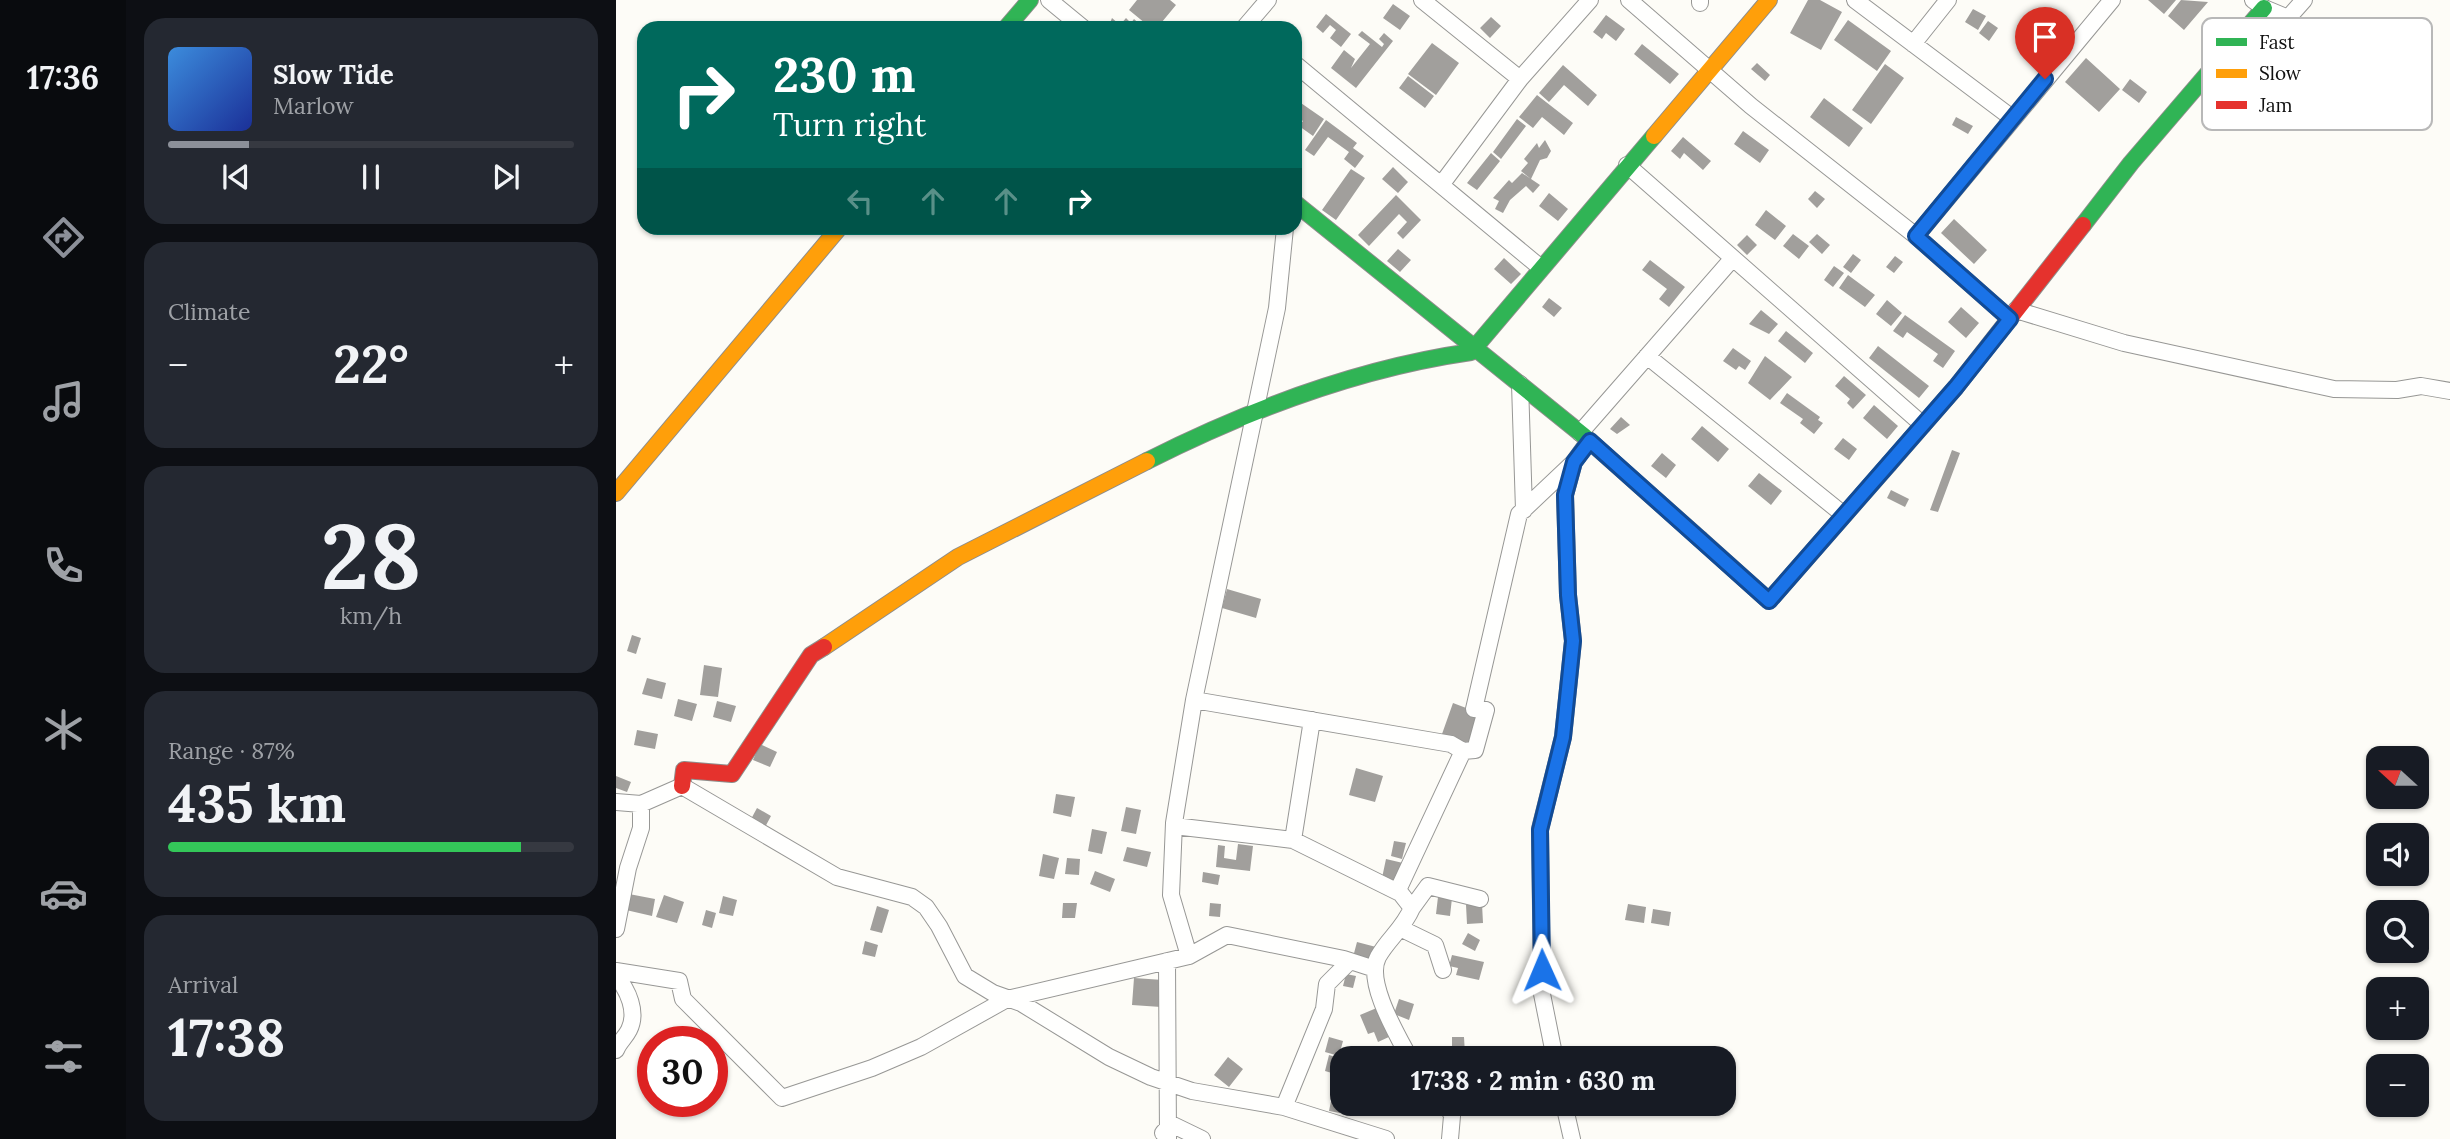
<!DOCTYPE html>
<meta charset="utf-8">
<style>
:root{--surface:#171b24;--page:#242831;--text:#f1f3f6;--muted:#9ea1a6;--line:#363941;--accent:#8c9099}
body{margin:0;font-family:Lora,serif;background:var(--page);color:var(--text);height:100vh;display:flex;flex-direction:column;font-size:26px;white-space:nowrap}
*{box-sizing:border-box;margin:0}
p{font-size:23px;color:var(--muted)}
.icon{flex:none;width:38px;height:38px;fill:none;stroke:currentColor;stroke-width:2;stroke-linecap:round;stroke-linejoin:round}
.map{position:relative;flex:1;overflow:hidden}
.details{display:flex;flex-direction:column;gap:18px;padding:18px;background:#0d0f14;width:490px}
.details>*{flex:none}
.guide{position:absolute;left:21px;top:21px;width:665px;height:214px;border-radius:21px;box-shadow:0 2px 5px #0004;background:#00695c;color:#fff;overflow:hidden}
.needle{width:46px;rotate:291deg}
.tools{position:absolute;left:1750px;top:746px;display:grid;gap:14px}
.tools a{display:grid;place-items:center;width:63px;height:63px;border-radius:14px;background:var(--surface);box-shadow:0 2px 5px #0004;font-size:35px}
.speed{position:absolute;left:21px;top:1026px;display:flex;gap:14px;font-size:35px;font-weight:700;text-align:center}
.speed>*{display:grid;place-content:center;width:91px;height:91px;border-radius:50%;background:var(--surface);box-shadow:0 2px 5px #0004;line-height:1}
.speed .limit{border:10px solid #d22;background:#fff;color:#111}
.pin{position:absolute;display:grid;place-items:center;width:60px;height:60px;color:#fff;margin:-72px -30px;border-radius:50% 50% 50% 0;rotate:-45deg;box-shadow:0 0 7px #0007}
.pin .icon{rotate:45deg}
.me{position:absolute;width:77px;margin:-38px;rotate:359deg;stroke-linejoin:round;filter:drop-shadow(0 0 5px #0008)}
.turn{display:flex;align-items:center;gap:24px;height:147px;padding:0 21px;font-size:32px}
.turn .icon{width:91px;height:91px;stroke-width:2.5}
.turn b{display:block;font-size:49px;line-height:60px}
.lanes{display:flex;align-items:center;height:66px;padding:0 21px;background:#0003;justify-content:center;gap:35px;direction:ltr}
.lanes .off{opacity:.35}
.big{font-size:52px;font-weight:700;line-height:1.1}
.details .widget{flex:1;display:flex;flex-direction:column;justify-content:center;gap:10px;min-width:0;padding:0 24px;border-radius:21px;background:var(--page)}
.details .dial{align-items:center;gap:0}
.dial b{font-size:91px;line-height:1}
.song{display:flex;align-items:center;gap:21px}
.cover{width:84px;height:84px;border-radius:10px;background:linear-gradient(135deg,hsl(210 70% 55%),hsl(230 70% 35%))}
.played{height:7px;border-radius:4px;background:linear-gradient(90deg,var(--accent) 20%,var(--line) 20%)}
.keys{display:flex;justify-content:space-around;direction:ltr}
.heat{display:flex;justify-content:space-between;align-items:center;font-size:38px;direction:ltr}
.charge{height:10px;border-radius:5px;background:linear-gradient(90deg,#34c759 87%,var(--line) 0)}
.trip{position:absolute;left:714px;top:1046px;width:406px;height:70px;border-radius:21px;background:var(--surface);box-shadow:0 2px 5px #0004;font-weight:700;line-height:70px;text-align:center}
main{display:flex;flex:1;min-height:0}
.tab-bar{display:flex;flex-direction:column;width:126px;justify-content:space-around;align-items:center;background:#090b0e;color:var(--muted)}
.tab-bar .icon{width:49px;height:49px}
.tab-bar .current{color:var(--accent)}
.tab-bar b{font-size:32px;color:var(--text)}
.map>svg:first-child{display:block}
.building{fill:#a19f9c}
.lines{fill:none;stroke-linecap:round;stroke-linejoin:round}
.street-casing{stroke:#979795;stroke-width:18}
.fast-casing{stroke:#8e8d8b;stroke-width:18}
.slow-casing{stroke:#8e8d8b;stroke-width:18}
.jam-casing{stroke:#8e8d8b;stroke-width:18}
.street{stroke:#fffffe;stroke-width:16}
.fast{stroke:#30b455;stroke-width:16}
.slow{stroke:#ff9f0a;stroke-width:16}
.jam{stroke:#e5322d;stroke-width:16}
.route-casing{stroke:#114b97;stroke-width:18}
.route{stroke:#1a73e8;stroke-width:12}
.key{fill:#fff;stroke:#b8b8b8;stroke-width:2}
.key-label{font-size:19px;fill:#111}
</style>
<main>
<nav class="tab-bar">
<b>17:36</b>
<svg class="icon current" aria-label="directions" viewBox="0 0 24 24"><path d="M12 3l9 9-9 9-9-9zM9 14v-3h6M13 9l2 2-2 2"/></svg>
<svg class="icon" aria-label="music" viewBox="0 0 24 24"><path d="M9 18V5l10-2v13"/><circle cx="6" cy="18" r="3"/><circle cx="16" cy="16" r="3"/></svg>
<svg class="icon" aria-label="phone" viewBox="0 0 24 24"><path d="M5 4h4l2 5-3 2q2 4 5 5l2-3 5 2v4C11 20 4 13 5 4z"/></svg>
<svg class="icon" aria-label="climate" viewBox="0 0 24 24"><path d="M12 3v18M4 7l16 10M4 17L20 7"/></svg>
<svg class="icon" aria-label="car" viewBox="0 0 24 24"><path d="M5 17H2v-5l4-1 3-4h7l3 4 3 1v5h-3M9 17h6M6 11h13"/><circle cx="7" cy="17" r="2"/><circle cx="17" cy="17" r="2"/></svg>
<svg class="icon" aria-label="filters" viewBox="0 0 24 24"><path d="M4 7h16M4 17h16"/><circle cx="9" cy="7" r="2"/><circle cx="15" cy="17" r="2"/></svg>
</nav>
<section class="details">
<div class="widget">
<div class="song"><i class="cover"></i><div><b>Slow Tide</b><p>Marlow</p></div></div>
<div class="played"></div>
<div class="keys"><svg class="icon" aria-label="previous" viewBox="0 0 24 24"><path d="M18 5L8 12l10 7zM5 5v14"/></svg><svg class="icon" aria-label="pause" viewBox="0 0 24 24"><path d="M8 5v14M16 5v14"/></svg><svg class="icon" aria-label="next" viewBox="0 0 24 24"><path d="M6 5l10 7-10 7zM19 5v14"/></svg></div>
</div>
<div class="widget"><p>Climate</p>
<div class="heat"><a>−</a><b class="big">22°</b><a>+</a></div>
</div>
<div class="widget dial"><b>28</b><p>km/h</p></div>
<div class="widget"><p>Range · 87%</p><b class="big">435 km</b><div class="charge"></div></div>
<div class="widget"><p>Arrival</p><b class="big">17:38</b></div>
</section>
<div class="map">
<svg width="1834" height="1139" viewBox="0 0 1834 1139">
<rect width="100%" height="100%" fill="#fdfcf7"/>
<path class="building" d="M521,0h33l6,5 -19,23h-6l-22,-18z
M1192,0h12l22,12 -21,38 -31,-17z
M1532,0h28l-12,14z
M1565,0l27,2 -24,28 -16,-14z
M777,4l17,12 -10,14 -17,-12z
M1357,9l13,7 -8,14 -13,-8z
M710,14l25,20 -10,13 -11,-9 6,-8 -6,-5 -7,8 -7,-6z
M990,15l19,14 -9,12 -10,-8 -4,6 -9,-7z
M875,17l10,9 -11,12 -10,-10z
M496,18l8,7 6,-7 5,5 3,-4 10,9h-36z
M1232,20l43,31 -14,20 -43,-31z
M1372,21l10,7 -9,13 -10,-8z
M746,31l20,16 2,-3 -5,-5 5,-6 9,8 -37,47 -25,-20 13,-18 11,9 -4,9 19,-24 -12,-9z
M816,43l27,20 -23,32 -28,-21z
M1026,44l37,30 -9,10 -36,-30z
M1470,58l34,31 -21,23 -34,-30z
M1141,63l13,12 -5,6 -14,-12z
M1269,64l19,14 -33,46 -19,-14z
M947,65l34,30 -9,11 -24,-21 -15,17 -10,-9z
M792,76l26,20 -9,12 -26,-20z
M1514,79l17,13 -8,11 -17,-13z
M921,95l36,28 -9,12 -22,-18 -9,11 -14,-11z
M1208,98l39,30 -14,19 -39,-30z
M682,101l26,18 -11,17 -14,-10 4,-5 -8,-5z
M1340,117l17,9 -5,8 -16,-9z
M901,119l9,7 -25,33 -8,-7z
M710,120l31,23 -4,5 11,8 -9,12 -11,-9 5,-7 -21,-15 -14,19 -9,-6z
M1127,131l26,19 -9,13 -26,-19z
M1067,137l28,24 -8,9 -19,-17 -4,6 -9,-8z
M929,140l6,11 -4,7 -7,2 -9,19 -10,-8 7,-8 -4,-4 13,-16 2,5z
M875,153l9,8 -23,29 -10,-7z
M777,167l15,15 -10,11 -16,-14z
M735,169l14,9 -29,42 -14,-10z
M906,173l18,12 -7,8 -7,-7 -16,14 -7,13 -8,-4 4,-8 -6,-3 16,-18 3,3z
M1199,191l10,8 -8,9 -9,-9z
M933,193l19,16 -10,12 -19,-15z
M780,195l25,25 -18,19 -6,-6 10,-11 -8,-8 -30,32 -11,-11z
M1150,210l20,16 -11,14 -20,-15z
M1338,219l33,31 -13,14 -33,-31z
M1177,234l16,12 -10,13 -16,-13z
M1201,234l13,11 -8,9 -13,-12z
M1131,235l10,10 -10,10 -10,-10z
M782,249l13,11 -11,12 -13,-11z
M1237,254l8,6 -10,13 -8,-6z
M1279,256l8,6 -9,11 -8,-6z
M888,258l17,16 -10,10 -17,-15z
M1034,260l35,27 -16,20 -10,-8 8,-10 -25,-19z
M1218,266l10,7 -11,14 -9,-7z
M1232,275l27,20 -10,12 -26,-19z
M933,298l13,10 -8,9 -12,-10z
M1271,300l15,13 -11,13 -15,-12z
M1345,307l18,16 -13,15 -18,-16z
M1145,310l17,14 -9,10 -20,-10z
M1289,315l50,36 -12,17 -10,-7 5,-7 -31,-22 -4,6 -10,-7z
M1170,331l27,22 -8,10 -27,-22z
M1262,346l51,40 -10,12 -50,-40z
M1117,348l18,13 -6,9 -6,-4 -3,4 -13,-9z
M1149,356l27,21 -22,23 -22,-17z
M1228,376l22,19 -13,14 -6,-6 3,-4 -15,-13z
M1171,393l33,24 -2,3 5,3 -9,11 -14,-11 3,-4 -23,-16z
M1258,405l24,21 -11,13 -24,-21z
M1005,417l9,8 -13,9 -7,-5z
M1086,426l27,23 -11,13 -27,-23z
M1227,438l14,11 -8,11 -15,-11z
M1336,450l8,3 -22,59 -8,-2z
M1046,453l14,12 -10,13 -15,-12z
M1143,473l23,18 -11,14 -23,-19z
M1275,490l18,9 -4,8 -18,-9z
M611,589l34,10 -5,19 -34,-10z
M16,635l9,3 -5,16 -9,-3z
M88,665l18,3 -4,29 -18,-2z
M31,678l19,5 -4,16 -20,-5z
M62,699l19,5 -5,17 -18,-5z
M101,701l19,5 -5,16 -18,-5z
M837,703l29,11 -12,31 -28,-11z
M21,730l21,4 -3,15 -21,-4z
M144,744l17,8 -7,15 -17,-7z
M740,768l27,8 -8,26 -26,-7z
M0,776l15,6 -4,10 -11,-4z
M440,794l19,3 -4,20 -18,-4z
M510,807l15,3 -5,24 -15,-3z
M141,808l14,8 -7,13 -14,-8z
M476,829l15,3 -5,22 -14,-3z
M778,841l12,2 -4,16 -11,-3z
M622,844l15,2 -3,25 -34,-4 2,-22 7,1 -1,12 12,2z
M511,847l24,5 -4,15 -24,-6z
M427,854l16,4 -5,21 -15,-3z
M451,858l13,1 -1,16 -14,-1z
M770,859l17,4 -5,19 -16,-4z
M479,871l20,8 -5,13 -20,-8z
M587,872l17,3 -2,10 -16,-3z
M13,894l26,5 -3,17 -26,-6z
M48,895l20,7 -7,21 -21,-6z
M107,896l14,4 -4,16 -14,-3z
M822,897l14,1 -2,18 -14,-2z
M447,903h14l-2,15h-13z
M594,903l11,1 -1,13 -11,-1z
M866,904l1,19 -16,1 -1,-19z
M1012,904l18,3 -2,16 -19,-3z
M261,906l12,4 -7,23 -12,-3z
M1037,909l18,3 -2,14 -18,-3z
M90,910l10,3 -4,15 -10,-3z
M852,933l12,7 -5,11 -13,-7z
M249,941l13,4 -3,12 -13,-3z
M741,942l19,5 -4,15 -19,-5z
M836,955l32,7 -5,18 -23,-5 2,-7 -9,-2z
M730,974l10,2 -3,12 -10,-2z
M518,978l29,2 -2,27 -29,-2z
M783,999l15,5 -5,16 -15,-6z
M763,1007l12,29 -13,6 -4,-10 -6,2 -8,-19z
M713,1037l14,4 -4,15 -14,-4z
M836,1037h12l1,17h-13z
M713,1055l13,4v17l-17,-5z
M612,1057l15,12 -14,18 -15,-12z
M717,1091l9,2 -2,20 -11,-2z"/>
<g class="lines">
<defs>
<path id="street" d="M433,0l34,28
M806,0l98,79 70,-79
M1013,0l122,106 165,130 94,83
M1239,0l157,118
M1637,0l11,8 24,10 16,-18
M1084,3v-3
M628,28l24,-28
M1297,44l35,-44
M679,64l246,204
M1011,165l296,260
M825,185l79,-106
M1300,236l196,-236
M1400,310l108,33 210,46 63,1 24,-4 29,5
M1031,356l197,159
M904,384l4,126
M964,433l153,-175
M578,700l257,44 12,7
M0,802l25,2 41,-18 155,91 75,20 14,10 13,19 26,50 28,17 28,10 88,54 42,20 41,14 92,16 102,32
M558,826l119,14 107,53
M677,840l19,-120
M796,908l16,-22 52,13
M0,929l12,-61 13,-40v-24
M786,929l33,16 8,25
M573,956l-18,-61 3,-72 20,-123 83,-392 8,-80
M551,961l1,178
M0,971l63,10 4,18 99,99 90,-30 49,-21 86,-48 182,-43 38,-21 117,24 31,10
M0,976c12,14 22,36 13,54 -4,8 -10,12 -13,20
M794,1059c-12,-23 -45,-77 -32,-102 10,-18 25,-28 34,-49l-14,-18 65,-139 12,-1 11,-40 -12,-1 45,-195 55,-52
M939,1059l-13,-65 -2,-165 23,-92 10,-96 -5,-46 -3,-100 9,-33 15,-21
M831,1104l5,12 -2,23
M948,1104l8,35
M668,1107l40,-98 3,-25 23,-23
M547,1133l8,-9 31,15"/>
<path id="fast" d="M390,28l24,-28
M679,203l289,233 116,103
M1467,225l48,-62 133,-155
M531,461c101,-51 212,-93 324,-109l183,-216"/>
<path id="slow" d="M1038,136l115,-136
M0,493l223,-265
M1084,539l69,62 120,-137
M208,647l134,-90 189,-96"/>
<path id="jam" d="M1273,464l67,-77 127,-162
M66,786l2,-16 48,4 79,-119 13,-8"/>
</defs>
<use href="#street" class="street-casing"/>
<use href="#fast" class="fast-casing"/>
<use href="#slow" class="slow-casing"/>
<use href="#jam" class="jam-casing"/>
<use href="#street" class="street"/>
<use href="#fast" class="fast"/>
<use href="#slow" class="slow"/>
<use href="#jam" class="jam"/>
</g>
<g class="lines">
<defs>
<path id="route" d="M926,970l-2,-140 23,-93 10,-96 -5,-46 -3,-100 9,-33 16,-21 179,160 187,-214 54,-68 -94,-83 129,-157"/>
</defs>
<use href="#route" class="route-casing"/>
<use href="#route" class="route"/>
</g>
<rect x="1586" y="18" width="230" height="112" rx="10" class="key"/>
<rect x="1600" y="38" width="31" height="8" fill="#30b455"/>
<rect x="1600" y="69" width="31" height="9" fill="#ff9f0a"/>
<rect x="1600" y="101" width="31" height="8" fill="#e5322d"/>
<g class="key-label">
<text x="1643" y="49">Fast</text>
<text x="1643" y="80">Slow</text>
<text x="1643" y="112">Jam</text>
</g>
</svg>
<div class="tools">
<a><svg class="needle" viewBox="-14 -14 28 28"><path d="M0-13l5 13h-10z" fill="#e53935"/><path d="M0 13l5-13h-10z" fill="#9ea1a6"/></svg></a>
<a><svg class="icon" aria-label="sound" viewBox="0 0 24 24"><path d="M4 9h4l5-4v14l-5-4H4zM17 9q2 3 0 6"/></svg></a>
<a><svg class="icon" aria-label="search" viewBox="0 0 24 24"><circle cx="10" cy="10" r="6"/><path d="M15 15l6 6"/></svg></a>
<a>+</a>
<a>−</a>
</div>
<div class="speed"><div class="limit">30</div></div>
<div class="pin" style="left:1429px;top:79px;background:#d93025"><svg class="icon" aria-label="arrive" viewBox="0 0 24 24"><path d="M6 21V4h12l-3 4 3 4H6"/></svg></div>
<svg class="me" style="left:926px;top:970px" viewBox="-20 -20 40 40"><path d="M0-17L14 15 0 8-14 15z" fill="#1a73e8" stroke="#fff" stroke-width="4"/></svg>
<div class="trip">17:38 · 2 min · 630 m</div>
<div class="guide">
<div class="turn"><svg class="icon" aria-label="right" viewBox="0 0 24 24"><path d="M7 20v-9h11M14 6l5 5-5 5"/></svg><div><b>230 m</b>Turn right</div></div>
<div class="lanes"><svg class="icon off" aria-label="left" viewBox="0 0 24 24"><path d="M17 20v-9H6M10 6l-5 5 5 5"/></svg><svg class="icon off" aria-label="ahead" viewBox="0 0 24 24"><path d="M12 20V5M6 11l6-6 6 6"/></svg><svg class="icon off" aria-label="ahead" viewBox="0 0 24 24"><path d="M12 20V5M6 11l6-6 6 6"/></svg><svg class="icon" aria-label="right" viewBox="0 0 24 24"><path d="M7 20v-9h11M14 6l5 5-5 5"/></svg></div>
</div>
</div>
</main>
